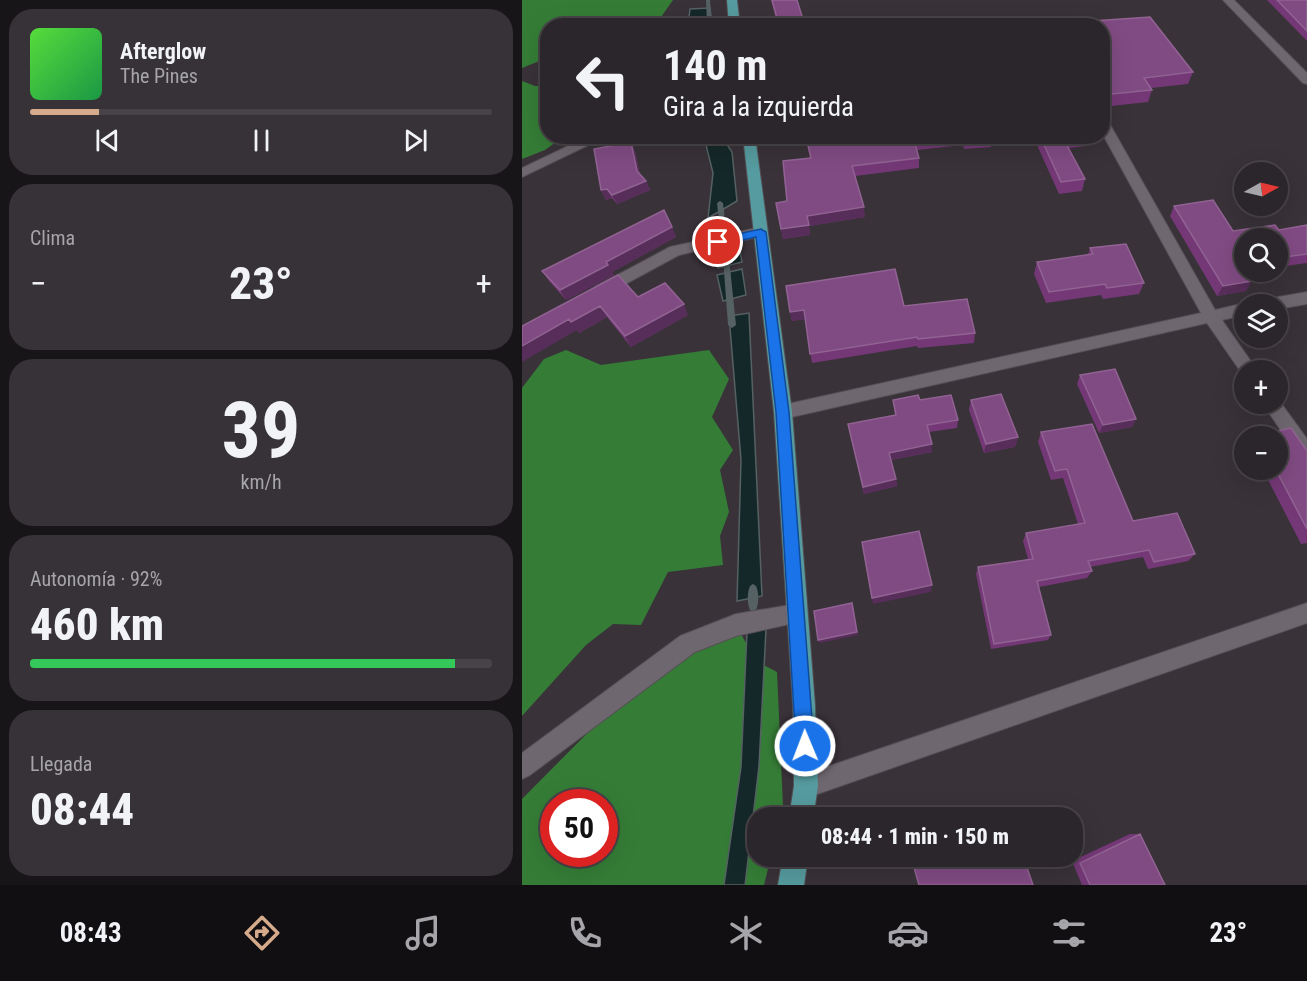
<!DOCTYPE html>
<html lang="es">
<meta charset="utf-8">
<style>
:root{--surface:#2b262b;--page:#373237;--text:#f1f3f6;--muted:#a6a5a9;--line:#474347;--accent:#d6ab8b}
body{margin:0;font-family:"Roboto Condensed",sans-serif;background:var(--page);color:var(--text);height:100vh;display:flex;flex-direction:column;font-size:22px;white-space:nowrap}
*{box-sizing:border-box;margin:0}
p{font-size:20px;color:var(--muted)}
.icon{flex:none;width:33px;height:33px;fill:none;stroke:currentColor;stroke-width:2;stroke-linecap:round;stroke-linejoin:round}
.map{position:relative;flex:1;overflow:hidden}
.panel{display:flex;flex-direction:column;gap:9px;padding:9px;background:#181518;width:522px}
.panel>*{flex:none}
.top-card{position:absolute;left:18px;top:18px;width:570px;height:126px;border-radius:24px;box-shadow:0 6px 24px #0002,0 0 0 2px var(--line);background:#2b262b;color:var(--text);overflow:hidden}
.needle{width:39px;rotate:82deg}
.controls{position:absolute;left:712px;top:162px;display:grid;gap:12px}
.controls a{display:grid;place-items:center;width:54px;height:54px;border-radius:50%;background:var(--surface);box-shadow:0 6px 24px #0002,0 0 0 2px var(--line);font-size:30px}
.speed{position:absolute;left:18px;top:789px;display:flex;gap:12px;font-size:30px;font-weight:700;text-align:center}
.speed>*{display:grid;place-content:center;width:78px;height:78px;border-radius:50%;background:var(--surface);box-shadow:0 6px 24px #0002,0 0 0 2px var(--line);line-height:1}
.speed .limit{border:9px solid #d22;background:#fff;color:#111}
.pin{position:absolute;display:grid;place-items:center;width:51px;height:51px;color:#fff;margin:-26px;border:3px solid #fff;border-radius:50%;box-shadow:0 2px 6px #0007}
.me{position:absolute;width:66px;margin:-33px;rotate:359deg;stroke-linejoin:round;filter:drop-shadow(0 0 4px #0008)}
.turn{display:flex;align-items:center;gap:21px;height:126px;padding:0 24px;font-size:27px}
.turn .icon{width:78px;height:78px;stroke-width:2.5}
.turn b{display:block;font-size:42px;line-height:51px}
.big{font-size:45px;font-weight:800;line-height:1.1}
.panel .tile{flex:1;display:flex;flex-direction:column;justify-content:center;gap:9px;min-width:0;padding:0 21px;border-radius:24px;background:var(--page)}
.panel .dial{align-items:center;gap:0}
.dial b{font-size:78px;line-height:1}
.song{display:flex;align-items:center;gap:18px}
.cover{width:72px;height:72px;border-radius:9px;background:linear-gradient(135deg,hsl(110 70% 55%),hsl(140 70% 35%))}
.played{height:6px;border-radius:3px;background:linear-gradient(90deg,var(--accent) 15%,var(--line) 15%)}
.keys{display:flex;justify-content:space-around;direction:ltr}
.heat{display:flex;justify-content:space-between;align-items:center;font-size:33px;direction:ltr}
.charge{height:9px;border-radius:4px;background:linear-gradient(90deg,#34c759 92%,var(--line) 0)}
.trip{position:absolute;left:225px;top:807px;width:336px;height:60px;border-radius:24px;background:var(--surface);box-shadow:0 6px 24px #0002,0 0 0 2px var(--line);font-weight:800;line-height:60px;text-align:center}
.dock{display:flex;height:96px;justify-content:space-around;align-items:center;background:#110f11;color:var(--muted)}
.dock .icon{width:42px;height:42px}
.dock .active{color:var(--accent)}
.dock b{font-size:27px;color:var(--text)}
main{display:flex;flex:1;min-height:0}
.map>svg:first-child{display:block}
.forest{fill:#357d37;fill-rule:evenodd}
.water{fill:#152829;stroke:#556163;stroke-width:1.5}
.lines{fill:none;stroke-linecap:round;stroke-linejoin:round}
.stream{fill:#556163;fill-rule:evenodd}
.minor-casing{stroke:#544f54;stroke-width:2}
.major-casing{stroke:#544f54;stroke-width:2}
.minor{fill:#6f676f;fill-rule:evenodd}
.major{fill:#569b9f;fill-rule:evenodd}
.wall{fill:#743877}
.shaded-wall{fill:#572e59}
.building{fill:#804b83;stroke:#916393;stroke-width:1.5}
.route{fill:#1a73e8;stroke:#114b97;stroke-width:1.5}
</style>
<main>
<section class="panel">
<div class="tile">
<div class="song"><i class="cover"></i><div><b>Afterglow</b><p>The Pines</p></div></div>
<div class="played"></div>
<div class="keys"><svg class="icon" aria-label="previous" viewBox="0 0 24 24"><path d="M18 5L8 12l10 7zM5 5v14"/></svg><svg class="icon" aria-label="pause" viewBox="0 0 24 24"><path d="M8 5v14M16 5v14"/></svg><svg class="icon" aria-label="next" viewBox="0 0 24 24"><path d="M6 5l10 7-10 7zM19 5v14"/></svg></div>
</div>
<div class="tile"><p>Clima</p>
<div class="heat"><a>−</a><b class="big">23°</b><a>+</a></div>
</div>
<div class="tile dial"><b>39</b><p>km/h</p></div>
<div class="tile"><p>Autonomía · 92%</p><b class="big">460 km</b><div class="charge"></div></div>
<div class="tile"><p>Llegada</p><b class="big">08:44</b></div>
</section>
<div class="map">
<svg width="785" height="885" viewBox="0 0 785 885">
<rect width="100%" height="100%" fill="#393239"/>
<path class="forest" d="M0,0h151l-14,20 -7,5 -104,1 -1,32 -25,10z
M0,81l13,5h12l1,50 15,1 -18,13 -23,9z
M44,350l35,15 108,-15 20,29 -17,38 21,33 -13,20 9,42 -9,24 3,29 -55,7 -27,53 -28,-1 -27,21 -64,71v-328l22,-29z
M214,625l20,36 21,11 6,134 -3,11 -22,1v38l13,1 -7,28h-242v-86l123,-124zM32,802h50v52h-50z"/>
<path class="water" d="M188,8l2,17h-24l2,-16z
M182,137h18l10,15 5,49 -29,17 5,-45z
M216,242l4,20 -24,6 -3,-23z
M220,269l4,26 -23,6 -6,-26z
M227,313l13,283 -25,5 4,-141 -12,-144z
M244,629l-7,137 -14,119h-21l17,-118 6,-135z"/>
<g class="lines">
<path class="stream" d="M184,0h4l2,26h-5z
M198,201l3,2 3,26 -3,2 -3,-2 -3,-26z
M202,256h4l1,2 7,67 -4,3 -4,-3 -5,-67z
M231,584l3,2c3,6 3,18 0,24l-3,2 -3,-2c-3,-6 -3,-18 0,-24z"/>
<defs>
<path id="minor" d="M701,0h11l73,73v11l-4,-1z
M580,117l6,4 107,189 30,-7 4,1h-4v11l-23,5 35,50h-12l-2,5 -36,-52 -424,96 -6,-2 -3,-5 3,-5 6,-2 418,-92 -99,-180z
M67,136h18l-85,41v-9z
M239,227l5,2 2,3 -2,3 -87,20 -74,40 -5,2 -8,-6 3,-4 75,-40z
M785,292v12l-29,5v-5h-14l8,-6z
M756,399l29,40v23l-6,-2 -38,-56h15z
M785,603v20l-501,175 -8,-4 -4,-8 4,-8 8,-4z
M274,604l7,3 3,7 -3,7 -67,15 -41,16 -165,123 -8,4v-26l158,-117 56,-22z"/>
<path id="major" d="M205,0h10l3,26h-11z
M221,136h12l37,276 23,293 3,81 -5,32h-24l5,-32 -1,-81 -19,-293z
M261,856h25l-4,29h-26z"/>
</defs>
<use href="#minor" class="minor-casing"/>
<use href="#major" class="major-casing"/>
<use href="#minor" class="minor"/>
<use href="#major" class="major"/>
</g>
<path class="wall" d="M249,0h26l8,26h-27z
M745,0h40v41z
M628,17l43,55 -5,12 -37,4 1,2 -4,12 -46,5v-81h-53v-2z
M283,136h187l-1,11 -27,2 -1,-4 -46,5 2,8v10l-64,8 10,41 -56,9 1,9 -27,4 -2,-10 6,-28 23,-43z
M511,136h56l-3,10 -17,2 16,31 -3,12 -23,3z
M113,151l5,23 6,7 4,9 -33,14 -5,-6 -6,2 -5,-10z
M652,206l59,25 46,-1 28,-5v38l-29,4v-29h-33v34h3h-2v19l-29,5 -47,-80z
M150,227l4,10 -64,35 2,3 -48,25 -17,-19 -7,-10z
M568,248l54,35 -5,11 -36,5 -2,-4 -55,8 -12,-29 3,-12 51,-7z
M116,297l50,18 -57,32 -24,-30 -28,16 -2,-3 -55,-4z
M382,306l71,27 -1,10 -56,5 -1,-2 -105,17 -7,-44 -13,2 -2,-9z
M558,375l56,44 -4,8 -33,6 -22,-49z
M371,400h27l38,20 -1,8 -28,4 3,20 -41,8 5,19 1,7 -33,8 -16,-70 47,-9z
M449,400l47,37 -3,10 -31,6 -15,-43z
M769,428l16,23v92l-6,1 -38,-74h15v-34h-24z
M519,432l92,89 62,33 -7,7 -40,8 -5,-12 -53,10 2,4 -5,7 -48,9 12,48 -3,5 -57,9 -15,-75 2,-7 50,-8 -5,-18 3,-8 52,-9 -15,-46 -12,2 -13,-38z
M608,834h10l25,51h-83l-10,-24z
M404,856h97l-110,8v-2z"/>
<path class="shaded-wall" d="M109,142l4,9 6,29 -4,-9z
M124,181l4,9 -33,14 -5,-9z
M85,189l5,9 -6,2 -5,-10z
M342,207l1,10 -56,9 1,9 -27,4 -2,-10 26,-13z
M150,227l4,10 -64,35 2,3 -48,25 -6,-10 46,-28z
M730,281l-6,10 -29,5 6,-10z
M162,304l4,11 -57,32 -6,-11z
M78,306l7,11 -28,16 -8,-11z
M282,310l2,9 -14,2 -2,-9z
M47,319l8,11 -55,32v-16z
M614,419l-4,8 -33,6 4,-8z
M496,437l-3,10 -31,6 2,-9z
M410,444v8l-42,8 -1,-7z
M374,479l1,7 -33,8 -1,-7z
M410,585l-1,7 -58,12 -1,-6z
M331,606l5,29 -38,8 -2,-3z"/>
<path class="building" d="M250,0h25l8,26h-26z
M755,0h30v31z
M628,17l43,55 -49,6 8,12 -50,5v-69h-52l-1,-2z
M284,136h143l-35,4 5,18 -67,8 12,41 -57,9 2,9 -28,4 -5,-26 11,-2 -4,-40 28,-3z
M442,136h27l-26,3z
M518,136h33l-10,2 22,41 -24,3z
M109,142l6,29 9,10 -34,14 -5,-6 -6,1 -7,-41z
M691,200l20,31 42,-6 4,5 28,-5v29l-29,4v-20h-33v25l-4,1 11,17 -29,5 -49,-80z
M142,210l8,17 -66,35 2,3 -48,25 -18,-19z
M604,244l18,39 -37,5 -2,-4 -56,8 -12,-30 56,-8 -3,-6z
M373,269l9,37 63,-7 8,34 -57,6 -1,-2 -107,17 -6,-44 -14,2 -4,-26z
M96,275l20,22 27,-14 19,21 -59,32 -25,-30 -29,16 -2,-3 -47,27v-20z
M593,369l21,50 -33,6 -23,-50z
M479,394l17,43 -32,7 -15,-44z
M396,395l2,5 31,-5 7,25 -31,5 5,19 -43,9 7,26 -33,8 -15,-63 48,-9 -3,-15z
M570,424l41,97 44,-8 18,41 -41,8 -5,-12 -61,11 4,10 -55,10 14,54 -57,9 -16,-77 55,-8 -7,-26 59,-10 -18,-54 -12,2 -14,-39z
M769,428l16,23v78l-31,-59h2v-34h-24z
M397,531l13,54 -60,13 -10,-56z
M330,603l5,29 -39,8 -4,-29z
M618,834l25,51h-75l-10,-22z
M409,856h92l10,29h-114l-6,-21z"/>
<path class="route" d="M239,229l5,3 23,180 25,334 -3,6 -6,2 -6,-2 -3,-6 -20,-334 -20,-175 -38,9 -6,-4 6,-4z"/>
</svg>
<div class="controls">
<a><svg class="needle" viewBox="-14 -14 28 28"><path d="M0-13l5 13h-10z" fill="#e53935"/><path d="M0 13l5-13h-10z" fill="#a6a5a9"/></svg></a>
<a><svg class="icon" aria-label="search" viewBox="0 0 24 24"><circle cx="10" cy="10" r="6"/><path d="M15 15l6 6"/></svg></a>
<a><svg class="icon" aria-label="layers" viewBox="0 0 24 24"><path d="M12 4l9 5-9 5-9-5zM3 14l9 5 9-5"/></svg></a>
<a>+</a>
<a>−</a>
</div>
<div class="speed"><div class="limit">50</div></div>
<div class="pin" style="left:196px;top:242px;background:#d93025"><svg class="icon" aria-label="arrive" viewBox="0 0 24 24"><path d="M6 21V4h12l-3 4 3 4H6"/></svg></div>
<svg class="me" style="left:283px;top:746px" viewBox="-20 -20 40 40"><circle r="17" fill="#1a73e8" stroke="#fff" stroke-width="3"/><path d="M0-11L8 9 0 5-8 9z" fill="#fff"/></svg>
<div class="trip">08:44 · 1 min · 150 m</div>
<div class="top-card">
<div class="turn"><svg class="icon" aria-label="left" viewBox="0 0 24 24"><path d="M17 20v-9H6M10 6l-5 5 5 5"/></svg><div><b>140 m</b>Gira a la izquierda</div></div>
</div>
</div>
</main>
<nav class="dock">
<b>08:43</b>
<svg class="icon active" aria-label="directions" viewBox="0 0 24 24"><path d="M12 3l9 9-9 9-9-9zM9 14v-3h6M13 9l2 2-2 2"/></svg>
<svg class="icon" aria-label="music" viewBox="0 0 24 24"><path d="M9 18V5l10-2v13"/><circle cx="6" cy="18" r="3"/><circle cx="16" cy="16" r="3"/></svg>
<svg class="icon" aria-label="phone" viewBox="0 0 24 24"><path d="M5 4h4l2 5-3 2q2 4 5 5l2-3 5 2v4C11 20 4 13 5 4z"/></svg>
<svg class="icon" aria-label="climate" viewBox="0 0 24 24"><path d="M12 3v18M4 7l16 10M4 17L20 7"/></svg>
<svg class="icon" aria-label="car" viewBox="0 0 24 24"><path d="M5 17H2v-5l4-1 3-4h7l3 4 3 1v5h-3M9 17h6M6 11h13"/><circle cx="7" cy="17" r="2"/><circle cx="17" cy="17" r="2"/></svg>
<svg class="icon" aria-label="filters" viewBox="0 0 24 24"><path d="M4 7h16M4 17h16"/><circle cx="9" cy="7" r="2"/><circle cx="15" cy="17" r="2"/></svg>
<b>23°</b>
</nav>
